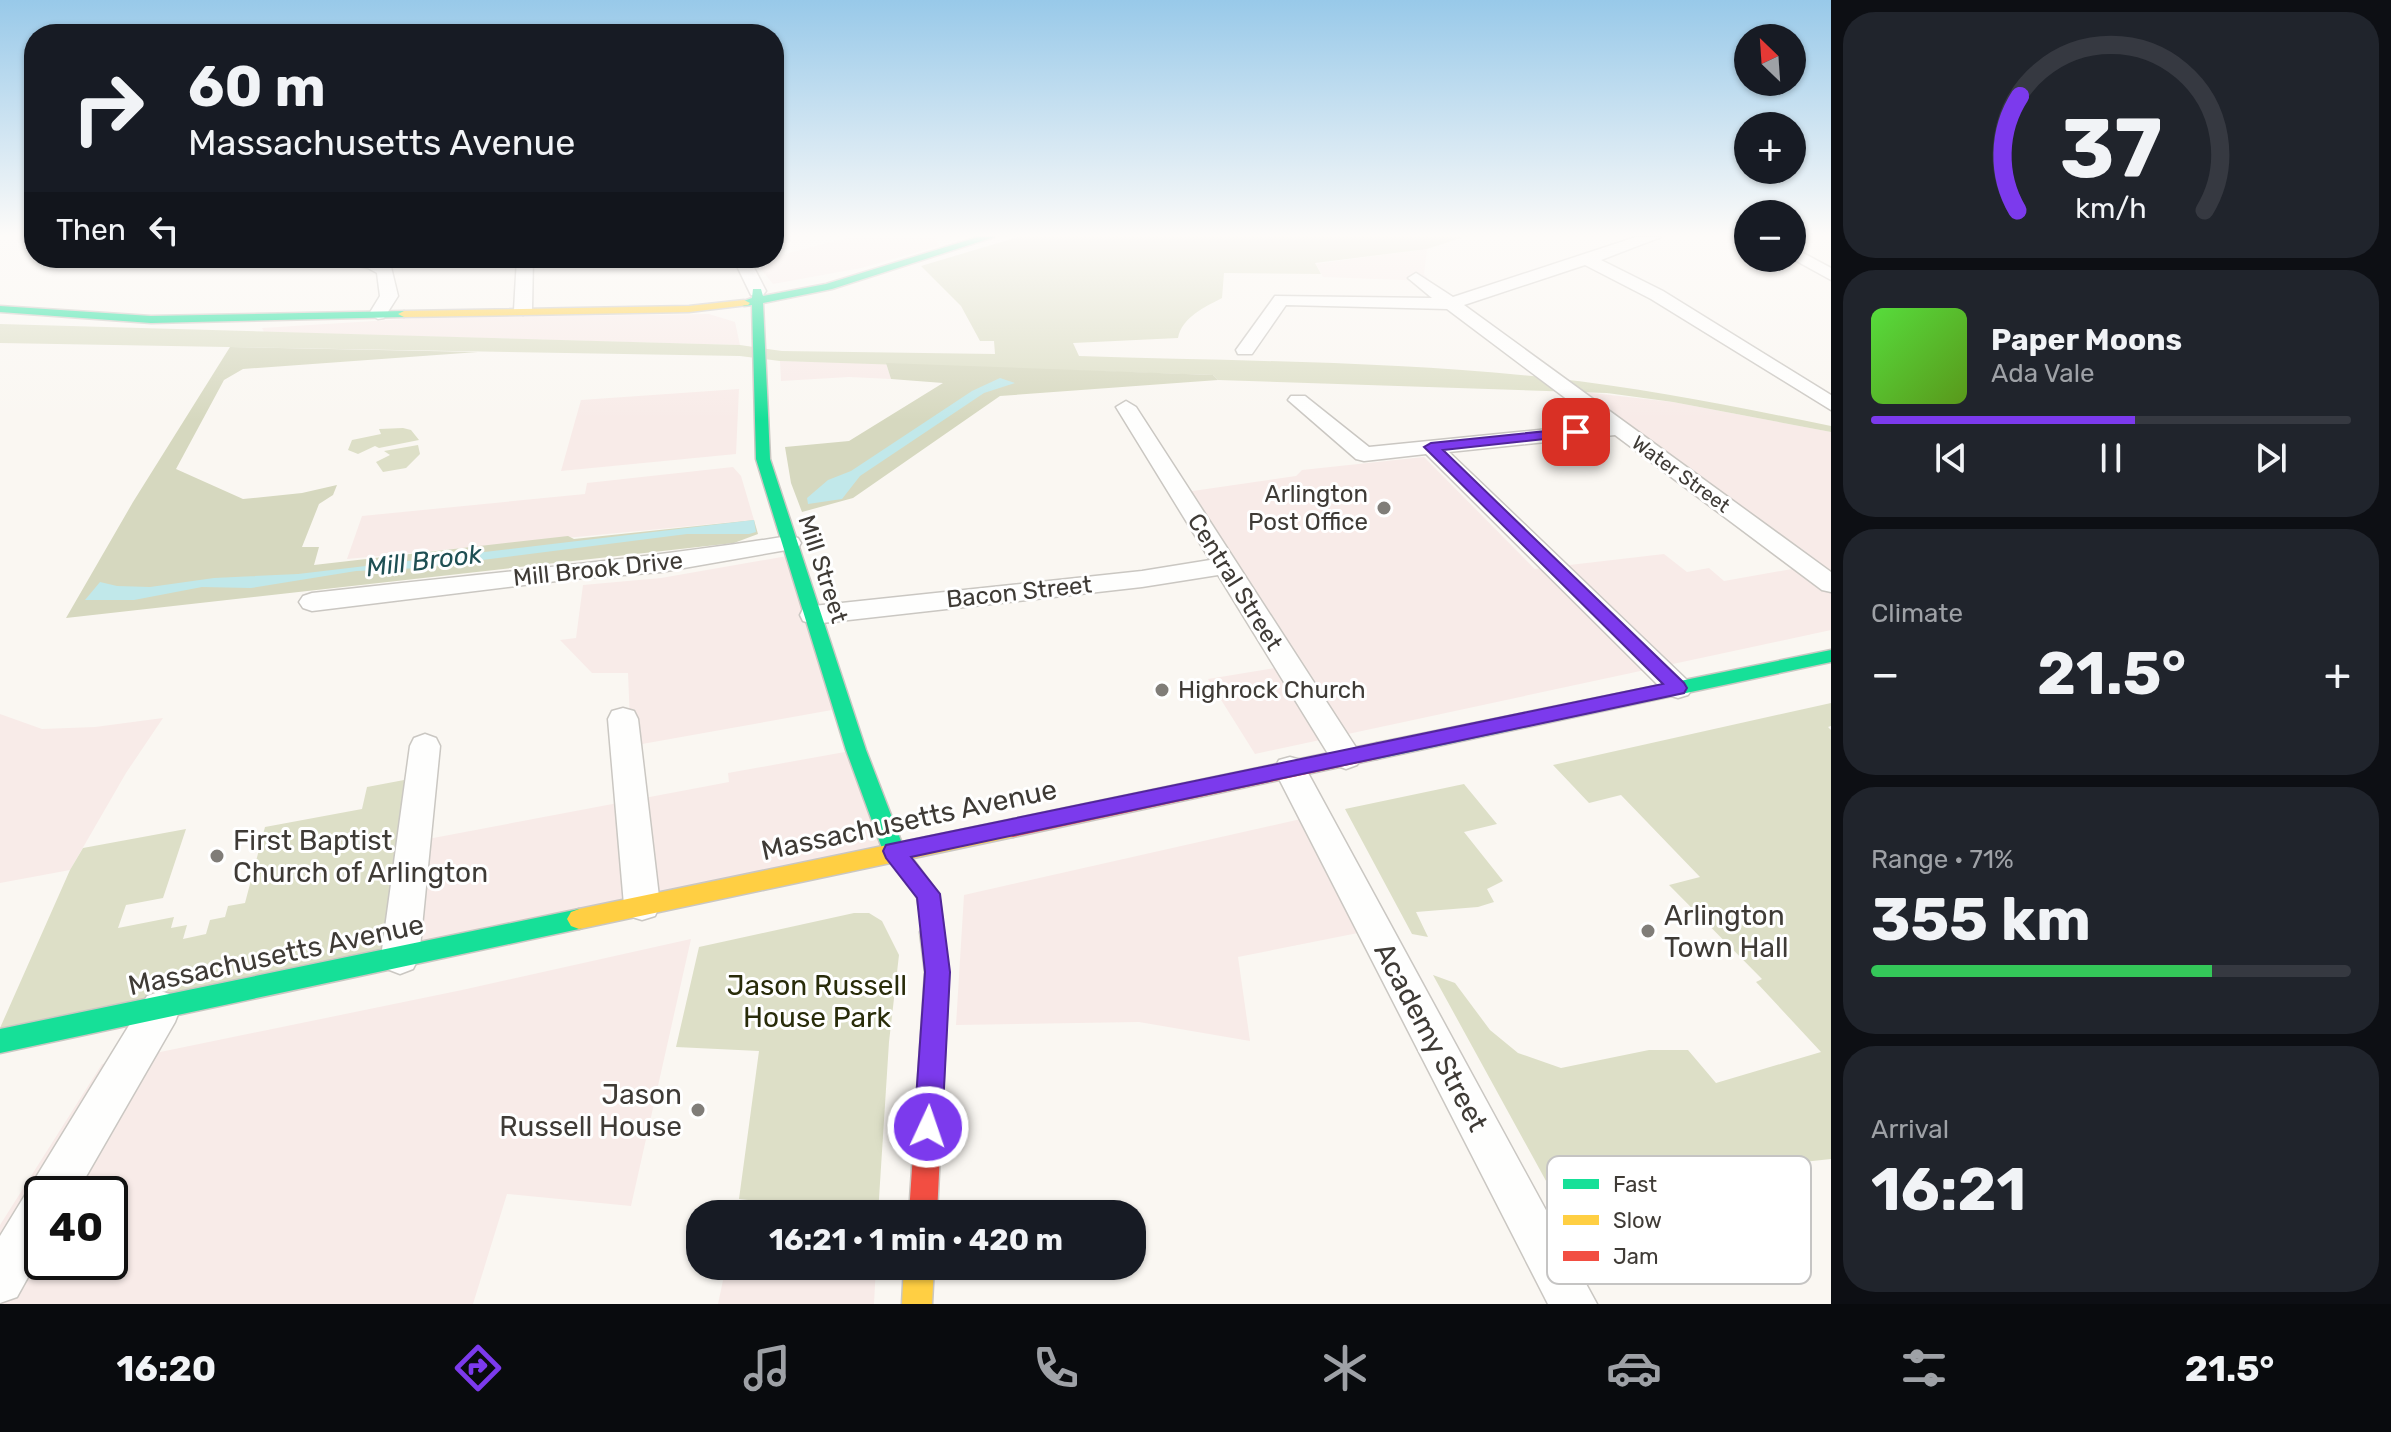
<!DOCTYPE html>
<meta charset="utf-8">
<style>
:root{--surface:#171b24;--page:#20242c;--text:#f1f3f6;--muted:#9ea1a6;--line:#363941;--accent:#7c3aed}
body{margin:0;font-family:Rubik,sans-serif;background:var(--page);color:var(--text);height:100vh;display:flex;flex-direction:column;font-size:30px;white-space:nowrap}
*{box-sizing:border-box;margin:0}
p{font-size:26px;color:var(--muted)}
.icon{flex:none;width:44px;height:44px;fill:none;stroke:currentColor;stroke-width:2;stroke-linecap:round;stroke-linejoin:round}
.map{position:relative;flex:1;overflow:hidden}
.side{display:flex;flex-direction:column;gap:12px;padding:12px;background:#0d0f14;width:560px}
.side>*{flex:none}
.guide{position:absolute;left:24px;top:24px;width:760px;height:244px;border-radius:32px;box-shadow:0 2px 6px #0004;background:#171b24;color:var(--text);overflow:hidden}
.needle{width:52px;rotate:335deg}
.controls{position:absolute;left:1734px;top:24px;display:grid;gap:16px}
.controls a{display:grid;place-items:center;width:72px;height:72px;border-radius:50%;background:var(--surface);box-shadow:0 2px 6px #0004;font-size:40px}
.speed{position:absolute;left:24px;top:1176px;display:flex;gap:16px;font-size:40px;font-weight:700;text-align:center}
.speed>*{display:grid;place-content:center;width:104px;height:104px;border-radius:50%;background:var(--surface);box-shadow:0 2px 6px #0004;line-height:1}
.speed .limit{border:4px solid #111;border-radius:12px;background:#fff;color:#111}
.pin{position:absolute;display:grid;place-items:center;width:68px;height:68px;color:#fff;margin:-34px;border-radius:16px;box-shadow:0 4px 12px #0006}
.me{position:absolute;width:88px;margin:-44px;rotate:3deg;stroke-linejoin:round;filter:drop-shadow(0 0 6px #0008)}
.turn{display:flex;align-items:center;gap:28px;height:168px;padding:0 32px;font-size:36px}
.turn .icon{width:104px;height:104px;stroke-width:2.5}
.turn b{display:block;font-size:56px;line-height:68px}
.then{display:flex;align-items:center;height:76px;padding:0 32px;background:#0003;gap:16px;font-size:30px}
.big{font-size:60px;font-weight:700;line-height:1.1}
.side .tile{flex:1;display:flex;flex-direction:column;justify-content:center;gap:12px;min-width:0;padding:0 28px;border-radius:32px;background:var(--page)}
.side .dial{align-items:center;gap:0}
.dial svg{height:208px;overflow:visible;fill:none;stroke:var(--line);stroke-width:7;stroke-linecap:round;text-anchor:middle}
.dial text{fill:var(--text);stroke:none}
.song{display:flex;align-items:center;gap:24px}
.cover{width:96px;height:96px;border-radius:12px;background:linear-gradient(135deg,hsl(110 70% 55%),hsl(90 70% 35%))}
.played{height:8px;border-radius:4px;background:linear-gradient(90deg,var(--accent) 55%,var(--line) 55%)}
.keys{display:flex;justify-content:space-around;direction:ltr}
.heat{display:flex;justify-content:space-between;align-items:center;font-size:44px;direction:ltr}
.charge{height:12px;border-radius:6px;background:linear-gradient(90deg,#34c759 71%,var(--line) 0)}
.trip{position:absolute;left:686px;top:1200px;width:460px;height:80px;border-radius:32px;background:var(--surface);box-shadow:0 2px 6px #0004;font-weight:700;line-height:80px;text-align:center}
.dock{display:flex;height:128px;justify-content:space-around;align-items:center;background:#090b0e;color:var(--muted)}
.dock .icon{width:56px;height:56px}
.dock .selected{color:var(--accent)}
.dock b{font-size:36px;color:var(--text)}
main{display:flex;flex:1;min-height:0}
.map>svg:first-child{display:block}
.commercial{fill:#f8ebe8;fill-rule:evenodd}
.green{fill:#dddfc7}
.forest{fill:#d6d8bf}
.water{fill:#c1e8ea}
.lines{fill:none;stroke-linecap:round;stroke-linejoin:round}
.street-casing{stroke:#cac7c2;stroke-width:3}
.fast-casing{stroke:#cac7c2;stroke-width:3}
.slow-casing{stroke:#cac7c2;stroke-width:3}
.jam-casing{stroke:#cac7c2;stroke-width:3}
.street{fill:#fefefd;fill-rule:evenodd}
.fast{fill:#16e098;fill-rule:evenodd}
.slow{fill:#ffcf43;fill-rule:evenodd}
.jam{fill:#f24e42;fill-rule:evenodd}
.route{fill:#7c3aed;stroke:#51269a;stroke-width:2}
.poi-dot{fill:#807d78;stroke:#fff;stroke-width:3}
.labels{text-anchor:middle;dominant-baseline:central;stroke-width:6;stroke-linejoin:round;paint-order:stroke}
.far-street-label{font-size:20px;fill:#3f3b36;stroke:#fff}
.poi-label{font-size:24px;fill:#3f3b36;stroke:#fff;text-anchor:end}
.street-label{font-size:24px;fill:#3f3b36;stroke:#fff}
.water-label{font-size:26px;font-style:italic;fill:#1e4f53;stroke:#fff}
.near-street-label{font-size:28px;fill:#3f3b36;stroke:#fff}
.near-poi-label{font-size:28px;fill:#3f3b36;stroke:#fff;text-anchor:start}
.near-park-label{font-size:28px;fill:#292c0a;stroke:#fff}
.key{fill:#fff;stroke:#c5c4c3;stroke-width:2}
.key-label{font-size:22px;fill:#3f3b36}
</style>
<main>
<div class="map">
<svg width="1831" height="1304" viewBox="0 0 1831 1304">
<rect width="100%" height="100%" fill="#faf7f2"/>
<path class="commercial" d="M850,237h86l3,9 -78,22 -88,16 -18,-22z
M1427,249l-3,25 6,7 -107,-4 -7,-13z
M709,314l26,8 5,23 -476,-13 -2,-4 160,-10z
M780,361l106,2 5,16 -42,-2 -68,4z
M739,389l-3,65 -175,17 20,-71z
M1583,392l90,10 158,30v198l-576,124 -47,-75 79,-13 -108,-173 117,-17 6,-6 122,-13 111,112 129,-15 23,18 22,-4 15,13 96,-17z
M733,467l8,9 13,44 -407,39 15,-43 223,-22 2,-11z
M793,555l50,153 -212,38 -3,-73h-36l-32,-33 16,-2 7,-53 78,-7z
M0,714l42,15 53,-2 68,-9 -37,55 -56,97 -70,13z
M856,750l38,101 -494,106 12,-115 317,-60 -1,-9z
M1301,819l62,113 -125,25 12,84 -111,-19 -183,3 8,-130z
M691,939l-60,267 -124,-12 -34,110h-473v-79l102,-161 360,-74zM42,1194h68v68h-68z
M726,1266h150l-2,38h-156z"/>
<path class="green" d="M1018,237h446l-37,12 -112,14 6,11 -97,-1 -2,25c-17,9 -40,19 -44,40l-105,5 6,13c157,5 315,5 472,22 94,10 187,29 280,48v6l-158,-30 -66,-9 -389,-13 -5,-5 -433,-14 -40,-5 -740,-13v-19l740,21 42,6 213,3 -1,-13h-14l-19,-35 -40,-40z
M403,428l8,2 8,10 -40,8 -4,-2 -17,8 -10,-4 4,-10 29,-6 -2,-5z
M418,445l2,9 -14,14 -23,4 -7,-10 14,-7 -6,-4z
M1831,703v23l-3,1 3,3v429l-280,31 -118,-215 22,8 35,47 28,23 43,15 88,-18h39l28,33 105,-31 -65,-70 6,-3 -93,-94 31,-8 -79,-82 -32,8 -36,-38z
M420,777l-20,180 -400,71 70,-158 13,-22 103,-19 -23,69 -37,7 -8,23 56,-11 -3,11 16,-3 -4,14 23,-5 4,-14 15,-3 3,-11 17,-3 20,-76 97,-18 5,-22z
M1464,784l33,40 -33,8 39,49 -16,8 7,13 -16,5 -62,5 12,25 -16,-3 -67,-125z
M854,913h15l13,8 17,34 -10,87 -11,172 -139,-15 20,-148 -83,-4 23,-100z"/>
<path class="forest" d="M230,347l248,5 -235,17 -19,11 -48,89 67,30 59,-6 35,-8 -4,10 -14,9 -17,43h17l-5,18 254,-29 6,3 180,-19 4,14 -24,9 -668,75 67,-116z
M886,363l327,12 5,5 -218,16 -147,102 -51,14 -11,-29 -6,-36 64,-6 94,-58 -52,-4z"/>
<path class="water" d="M1000,378l15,5 -31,10 -124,83 -18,23 -34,5 -1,-6 21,-18 23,-9 121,-80z
M754,520l2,12 -7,2h-62l-268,34 -63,3 -105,17 -49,-1 -68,13h-49l15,-18 17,4 33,1 64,-9 84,-4z"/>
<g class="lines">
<defs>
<path id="street" d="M1636,237h25l-60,23 62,31 168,104v15l-180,-111 -66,-34 -121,40 367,267v20l-9,-2 -207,-155 -166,17 239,229 5,7 -5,7 -10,3 -10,-3 -242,-241 -62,7 -8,-2 -68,-59 3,-4h14l64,51 231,-23 -153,-115 -161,-4 -34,49h-14l-2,-4 39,-54 157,2 -24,-20 8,-5 37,24z
M1792,247l39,21v12l-40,-22z
M326,258h39l26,9 7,29 -14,22 -6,1 -9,-5 11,-18 -3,-23 -9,-5 -40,-7z
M517,258h16l-1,52 -9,5 -9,-5z
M733,258h16l17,33 -3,4h-12z
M1126,401l10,6 221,342 5,8 -5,8 -11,4 -11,-4 -117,-190 -76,12 -329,37 -10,-3 -3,-6 3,-6 10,-3 329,-35 68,-11 -94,-153z
M789,536l9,2 3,5 -3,5 -137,24 -88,7 -261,32 -9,-3 -4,-6 4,-6 9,-3c159,-18 319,-32 477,-57z
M623,708l11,3 4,8 22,186 -5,11 -13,4 -13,-4 -5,-11 -16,-186 4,-8z
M425,734l11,4 4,8 -21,211 -6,12 -13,5 -13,-5 -6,-12 29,-211 4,-8z
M1290,757l11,3 296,544h-49l-274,-535 5,-9z
M161,991l14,5 5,13 -5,13 -99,172h-34v58l-25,45 -17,6v-67l147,-240z"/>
<path id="fast" d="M978,237h16l-162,52 -69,14 7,156 96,291 37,96 36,48 5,38 -4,7 -8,3 -8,-3 -7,-42 -34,-46 -37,-101 -90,-291 -4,-154 -8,1 -6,-3 14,-5 1,-9h8l2,7 63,-12z
M0,306l151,10 253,-5 6,3 -6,3 -253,6 -151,-11z
M1831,650v12l-454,97 -7,-3 -3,-5 3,-5 7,-3z
M579,909l8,3 4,7 -4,7 -8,3 -579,124v-24z"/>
<path id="slow" d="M744,300l6,3 -2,2 -59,7 -285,5 -6,-3 6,-3 285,-5z
M1013,819l8,3 3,6 -3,6 -8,3 -434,92 -8,-3 -4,-7 4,-7 8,-3z
M904,1266h30l-2,38h-30z"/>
<path id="jam" d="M1377,743l7,3 3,5 -3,5 -7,3 -364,78 -8,-3 -3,-6 3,-6 8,-3z
M932,922l8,3 9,47 -12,242h-28l16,-242 -5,-40 4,-7z"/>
</defs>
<use href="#street" class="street-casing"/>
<use href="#fast" class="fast-casing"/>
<use href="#slow" class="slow-casing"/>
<use href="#jam" class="jam-casing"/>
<use href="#street" class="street"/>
<use href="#fast" class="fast"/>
<use href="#slow" class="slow"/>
<use href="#jam" class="jam"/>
</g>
<linearGradient id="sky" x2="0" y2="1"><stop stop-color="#98c9e9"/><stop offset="0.56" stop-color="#fdfbf9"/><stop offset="1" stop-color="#fdfbf9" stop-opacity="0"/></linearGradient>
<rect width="1831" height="420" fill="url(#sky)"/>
<path class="route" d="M1576,428l5,1v6l-138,15 241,233 3,5 -3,5 -773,164 29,37 10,78 -8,155 -4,10 -10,4 -10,-4 -4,-10 11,-155 -8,-74 -31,-40 -3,-7 3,-6 777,-161 -239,-237 7,-4z"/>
<g class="poi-dot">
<circle cx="1384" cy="508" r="8"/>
<circle cx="1162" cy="690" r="8"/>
<circle cx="217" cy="856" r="8"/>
<circle cx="1648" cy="931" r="8"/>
<circle cx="698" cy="1110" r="8"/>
</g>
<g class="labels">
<g class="far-street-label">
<text transform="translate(1681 474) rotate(36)">Water Street</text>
</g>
<g class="poi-label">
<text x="1368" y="494">Arlington<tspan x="1368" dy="28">Post Office</tspan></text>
<text x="1178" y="690" text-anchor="start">Highrock Church</text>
</g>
<g class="street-label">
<text transform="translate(598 569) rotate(-6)">Mill Brook Drive</text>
<text transform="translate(823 569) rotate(72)">Mill Street</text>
<text transform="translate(1235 582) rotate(58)">Central Street</text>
<text transform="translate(1019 592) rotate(-6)">Bacon Street</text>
</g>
<g class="water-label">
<text transform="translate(424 561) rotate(-7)">Mill Brook</text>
</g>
<g class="near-street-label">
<text transform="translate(909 820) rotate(-12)">Massachusetts Avenue</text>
<text transform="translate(276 955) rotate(-12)">Massachusetts Avenue</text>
<text transform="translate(1431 1037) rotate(62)">Academy Street</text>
</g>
<g class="near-poi-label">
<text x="233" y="840">First Baptist<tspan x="233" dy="32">Church of Arlington</tspan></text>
<text x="1664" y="915">Arlington<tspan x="1664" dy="32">Town Hall</tspan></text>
<text x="682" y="1094" text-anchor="end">Jason<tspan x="682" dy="32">Russell House</tspan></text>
</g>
<g class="near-park-label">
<text x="817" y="985">Jason Russell<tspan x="817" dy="32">House Park</tspan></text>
</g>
</g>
<rect x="1547" y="1156" width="264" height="128" rx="12" class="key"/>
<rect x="1563" y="1179" width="36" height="10" fill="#16e098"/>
<rect x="1563" y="1215" width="36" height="10" fill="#ffcf43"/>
<rect x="1563" y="1251" width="36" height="10" fill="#f24e42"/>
<g class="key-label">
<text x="1613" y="1192">Fast</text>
<text x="1613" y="1228">Slow</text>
<text x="1613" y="1264">Jam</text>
</g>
</svg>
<div class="controls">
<a><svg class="needle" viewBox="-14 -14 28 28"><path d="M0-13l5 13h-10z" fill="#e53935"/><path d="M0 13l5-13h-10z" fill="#9ea1a6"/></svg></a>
<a>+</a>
<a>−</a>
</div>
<div class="speed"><div class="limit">40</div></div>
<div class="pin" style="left:1576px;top:432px;background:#d93025"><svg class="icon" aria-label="arrive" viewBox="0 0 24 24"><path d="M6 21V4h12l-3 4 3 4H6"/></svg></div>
<svg class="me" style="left:928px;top:1127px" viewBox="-20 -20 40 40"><circle r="17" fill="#7c3aed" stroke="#fff" stroke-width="3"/><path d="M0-11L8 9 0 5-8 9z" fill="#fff"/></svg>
<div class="trip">16:21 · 1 min · 420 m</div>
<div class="guide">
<div class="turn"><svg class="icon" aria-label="right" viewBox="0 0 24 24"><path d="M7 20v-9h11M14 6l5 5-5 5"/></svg><div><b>60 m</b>Massachusetts Avenue</div></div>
<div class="then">Then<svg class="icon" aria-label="left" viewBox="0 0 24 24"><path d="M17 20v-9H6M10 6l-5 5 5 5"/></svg></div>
</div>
</div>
<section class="side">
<div class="tile dial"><svg viewBox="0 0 100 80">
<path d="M14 69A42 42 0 1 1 86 69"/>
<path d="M14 69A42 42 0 0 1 15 25" stroke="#7c3aed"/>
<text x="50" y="56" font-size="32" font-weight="700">37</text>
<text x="50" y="72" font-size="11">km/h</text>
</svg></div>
<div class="tile">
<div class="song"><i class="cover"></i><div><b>Paper Moons</b><p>Ada Vale</p></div></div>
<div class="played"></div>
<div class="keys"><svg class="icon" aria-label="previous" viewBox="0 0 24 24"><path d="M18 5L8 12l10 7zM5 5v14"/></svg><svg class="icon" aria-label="pause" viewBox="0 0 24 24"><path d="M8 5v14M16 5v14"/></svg><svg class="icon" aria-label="next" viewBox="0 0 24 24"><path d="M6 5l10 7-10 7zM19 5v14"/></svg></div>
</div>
<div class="tile"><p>Climate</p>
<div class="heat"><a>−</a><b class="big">21.5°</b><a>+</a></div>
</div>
<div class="tile"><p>Range · 71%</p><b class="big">355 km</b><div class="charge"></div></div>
<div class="tile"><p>Arrival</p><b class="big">16:21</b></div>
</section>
</main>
<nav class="dock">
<b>16:20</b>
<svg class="icon selected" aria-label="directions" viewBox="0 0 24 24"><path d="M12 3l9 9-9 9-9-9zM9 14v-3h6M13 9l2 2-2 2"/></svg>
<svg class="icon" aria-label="music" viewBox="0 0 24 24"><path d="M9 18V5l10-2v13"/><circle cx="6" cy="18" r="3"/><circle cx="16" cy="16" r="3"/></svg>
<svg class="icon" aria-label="phone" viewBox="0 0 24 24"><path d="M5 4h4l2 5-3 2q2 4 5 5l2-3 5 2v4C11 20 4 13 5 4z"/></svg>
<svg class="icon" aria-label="climate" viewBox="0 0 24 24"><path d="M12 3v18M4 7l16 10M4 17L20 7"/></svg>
<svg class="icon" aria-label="car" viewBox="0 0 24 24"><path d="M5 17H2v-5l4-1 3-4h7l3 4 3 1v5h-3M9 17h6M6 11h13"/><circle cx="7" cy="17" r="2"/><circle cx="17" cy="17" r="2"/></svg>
<svg class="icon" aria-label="filters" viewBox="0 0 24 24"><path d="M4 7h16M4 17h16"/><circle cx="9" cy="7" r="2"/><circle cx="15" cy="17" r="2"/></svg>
<b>21.5°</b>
</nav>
